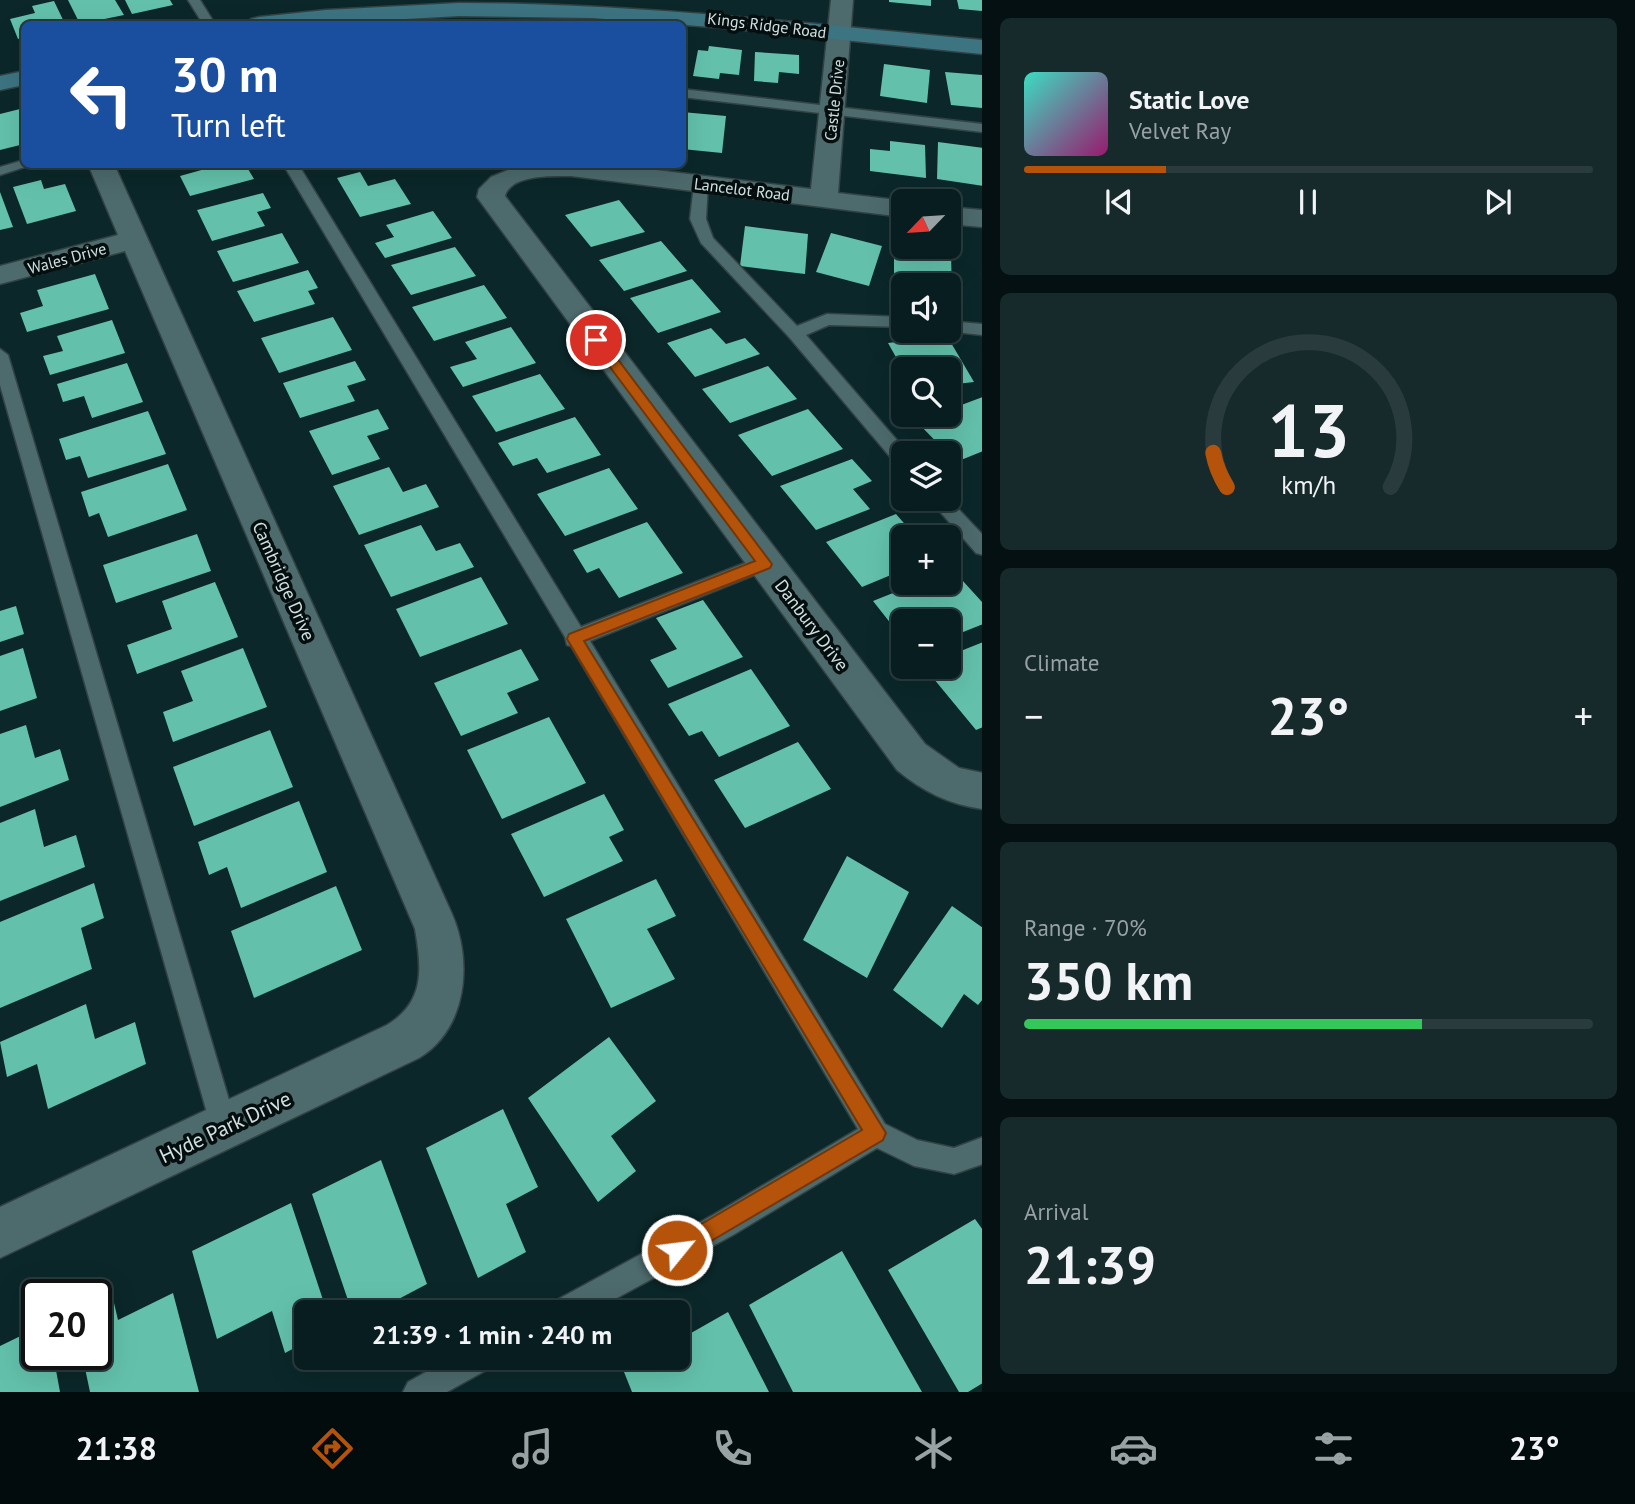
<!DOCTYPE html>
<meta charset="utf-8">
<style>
:root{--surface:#081d1f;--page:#162a2c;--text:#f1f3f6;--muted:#98a2a4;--line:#293b3d;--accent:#b45309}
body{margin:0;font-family:"PT Sans",sans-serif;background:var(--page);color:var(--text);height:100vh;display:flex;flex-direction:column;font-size:26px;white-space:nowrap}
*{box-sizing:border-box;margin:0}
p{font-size:23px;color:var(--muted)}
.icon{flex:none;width:38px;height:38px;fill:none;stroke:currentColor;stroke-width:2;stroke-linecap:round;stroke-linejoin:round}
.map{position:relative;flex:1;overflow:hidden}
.panel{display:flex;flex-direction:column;gap:18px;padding:18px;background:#041011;width:653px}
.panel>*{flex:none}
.banner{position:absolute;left:21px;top:21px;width:665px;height:147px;border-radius:10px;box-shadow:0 7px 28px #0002,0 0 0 2px var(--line);background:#1a4fa0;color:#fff;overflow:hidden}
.needle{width:46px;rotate:245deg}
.tools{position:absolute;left:891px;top:189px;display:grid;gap:14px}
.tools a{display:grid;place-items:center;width:70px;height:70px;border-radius:10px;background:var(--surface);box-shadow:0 7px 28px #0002,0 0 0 2px var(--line);font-size:35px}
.speed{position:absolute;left:21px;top:1279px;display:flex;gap:14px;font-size:35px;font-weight:700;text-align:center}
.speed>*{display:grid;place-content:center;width:91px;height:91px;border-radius:50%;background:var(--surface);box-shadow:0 7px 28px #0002,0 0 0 2px var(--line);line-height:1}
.speed .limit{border:4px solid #111;border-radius:10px;background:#fff;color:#111}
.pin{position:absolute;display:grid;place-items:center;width:60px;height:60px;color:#fff;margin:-30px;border:4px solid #fff;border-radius:50%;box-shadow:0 2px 7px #0007}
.me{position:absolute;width:77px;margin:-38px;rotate:61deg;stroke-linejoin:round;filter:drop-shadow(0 0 5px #0008)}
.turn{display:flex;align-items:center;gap:24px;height:147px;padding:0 35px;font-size:32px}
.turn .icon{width:91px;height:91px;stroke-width:2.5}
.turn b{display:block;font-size:49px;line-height:60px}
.big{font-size:52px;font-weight:800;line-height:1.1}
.panel .card{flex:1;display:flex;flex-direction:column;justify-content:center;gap:10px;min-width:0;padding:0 24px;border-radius:10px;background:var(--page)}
.panel .dial{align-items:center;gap:0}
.dial svg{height:182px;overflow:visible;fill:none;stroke:var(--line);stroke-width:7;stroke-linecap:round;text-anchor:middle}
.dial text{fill:var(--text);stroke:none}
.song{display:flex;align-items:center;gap:21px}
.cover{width:84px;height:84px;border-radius:10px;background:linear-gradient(135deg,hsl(170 70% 55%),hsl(320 70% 35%))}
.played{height:7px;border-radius:4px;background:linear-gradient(90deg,var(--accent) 25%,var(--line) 25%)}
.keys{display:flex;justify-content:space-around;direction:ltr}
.heat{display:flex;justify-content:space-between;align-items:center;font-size:38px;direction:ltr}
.charge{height:10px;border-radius:5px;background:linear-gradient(90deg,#34c759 70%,var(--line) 0)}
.trip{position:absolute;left:294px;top:1300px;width:396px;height:70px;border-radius:10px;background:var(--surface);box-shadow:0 7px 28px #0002,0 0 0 2px var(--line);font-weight:800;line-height:70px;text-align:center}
.menu{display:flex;height:112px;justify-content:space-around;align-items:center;background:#030c0c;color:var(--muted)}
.menu .icon{width:49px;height:49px}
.menu .active{color:var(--accent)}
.menu b{font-size:32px;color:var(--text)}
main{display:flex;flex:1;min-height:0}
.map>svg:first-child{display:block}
.building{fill:#63c1ab}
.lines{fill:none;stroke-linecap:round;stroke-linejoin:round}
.lane-casing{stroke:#324244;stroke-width:3}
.street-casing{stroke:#324244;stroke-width:3}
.secondary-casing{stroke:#324244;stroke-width:3}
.lane{fill:#4d6a6c;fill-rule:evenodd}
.street{fill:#4d6a6c;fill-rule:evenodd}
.secondary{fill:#3d7482;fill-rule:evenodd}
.route{fill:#b45309;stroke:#753606;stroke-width:2}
.labels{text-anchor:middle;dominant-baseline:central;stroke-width:7;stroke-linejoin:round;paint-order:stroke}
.far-street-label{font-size:16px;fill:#d1e0e1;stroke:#040e0f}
.street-label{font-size:18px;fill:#d1e0e1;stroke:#040e0f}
.near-street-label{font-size:21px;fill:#d1e0e1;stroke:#040e0f}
</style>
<main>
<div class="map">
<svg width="983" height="1392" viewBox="0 0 983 1392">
<rect width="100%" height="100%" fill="#0b2729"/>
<path class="building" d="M68,0h47l9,15 -44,9z
M125,0h45l3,5 -41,9z
M889,0h42v6l-42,-4z
M957,0h26v11l-24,-2z
M54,1l11,23h-41v13l-6,2 -8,-20 25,-6 -3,-7z
M709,46l33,4 -3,25 -19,-2 -1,6 -26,-3 5,-26 10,1z
M755,52l44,3v19l-20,-2 -1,11 -24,-2z
M884,64l46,6 -3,33 -47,-7z
M945,72l38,3v33l-32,-3z
M24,108v36l-24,6v-36z
M682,112l44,4 -4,37 -40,-4z
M890,141l35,4 1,33 -56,-7v-22l20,2z
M938,142l45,6v38l-46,-7z
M223,164h22l9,15 -64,17 -10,-20z
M360,172l8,14 27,-7 16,25 -51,13 -23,-39z
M41,180l3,9 21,-5 11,27 -49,13 -14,-37z
M0,192l13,35 -13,3z
M263,193l8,15 -14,4 8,14 -53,15 -15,-31z
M619,200l26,32 -54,15 -26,-32z
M433,211l19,27 -67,20 -10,-15 19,-6 -8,-12z
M745,226l63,8 -3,40 -65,-8z
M282,233l17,30 -66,19 -16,-31z
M831,233l51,13 -13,40 -53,-14z
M661,241l26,30 -63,20 -25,-31z
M894,243l9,1v3l48,4 1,48h-4v-14h-23v-6l-31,-4z
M455,247l21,29 -65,19 -20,-30z
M308,270l10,18 -10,3 7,13 -61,18 -17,-31z
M95,274l14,35 -82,23 -7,-19 23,-7 -6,-16z
M692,279l29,33 -63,21 -28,-35z
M484,285l23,33 -73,23 -22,-34z
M333,317l19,33 -73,23 -18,-35z
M112,320l13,33 -75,22 -7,-19 20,-5 -6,-15z
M511,327l25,36 -73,24 -13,-20 27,-8 -12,-17z
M711,328l15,16 19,-6 15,16 -65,23 -28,-34z
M947,336l27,46 -26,3v-16h-45v24l-13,-26 11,-1 -13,-23z
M355,361l11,19 -19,6 8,15 -55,17 -17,-35z
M127,363l16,39 -51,16 -8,-22 -21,6 -6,-18z
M768,366l29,33 -67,24 -28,-34z
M540,374l25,35 -69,23 -24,-36z
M983,397v54l-27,11 -39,-40 19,-7h12v-5z
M378,409l11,20 -22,7 13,23 -48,16 -23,-44z
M808,409l35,40 -71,27 -34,-41z
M148,411l18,43 -78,24 -8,-22 -14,4 -7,-21z
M575,417l26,38 -54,18 -10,-15 -24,8 -15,-23z
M852,459l20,22 -19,8 17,20 -54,21 -36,-44z
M168,464l19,46 -79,27 -9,-24 -10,4 -8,-25z
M389,467l14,25 23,-8 13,23 -80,28 -26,-49z
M609,468l29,41 -73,27 -28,-42z
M896,514l20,23h-13v33l-41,17 -36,-45z
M647,522l36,51 -64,25 -20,-30 -12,5 -14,-23z
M421,525l15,26 24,-8 14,24 -83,30 -27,-52z
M197,534l14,37 -95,32 -13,-38z
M952,569l31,34v21l-35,14v-17h-45v18l-30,-38 45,-18h30v-12z
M481,577l27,47 -88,33 -24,-48z
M215,582l23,55 -101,37 -10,-29 45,-16 -10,-28z
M703,600l40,57 -75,31 -18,-28 27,-11 -21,-31z
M16,606l8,28 -24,8v-31z
M983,642v85l-7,3 -52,-63h24v-11z
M23,648l14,50 -37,13v-55z
M243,648l24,59 -94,35 -10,-30 30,-11 -12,-30z
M521,649l18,31 -32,13 11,20 -57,23 -27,-53z
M751,669l39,57 -71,31 -17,-26 -13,5 -21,-32z
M549,717l37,66 -84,36 -35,-69z
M26,725l9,33 25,-9 9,31 -69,27v-73z
M270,730l23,57 -99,39 -21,-59z
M798,742l33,47 -86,39 -31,-48z
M604,794l20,36 -15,7 14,24 -79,36 -33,-63z
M299,801l28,71 -86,36 -14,-41 -18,8 -11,-33z
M35,809l9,38 32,-12 9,32 -85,34v-78z
M847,856l62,36 -42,86 -64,-38z
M656,879l20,37 -29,13 28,50 -64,29 -45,-89z
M94,883l10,35 -23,10 11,41 -92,39v-86z
M336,886l26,64 -108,48 -23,-67z
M952,906l31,22v71l-5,6 -14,-11 -22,34 -49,-38z
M86,1004l9,35 40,-17 11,42 -98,45 -11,-45 -30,13 -7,-35z
M609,1037l47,64 -45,35 25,35 -38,31 -70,-104z
M503,1109l35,78 -32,17 20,48 -48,26 -52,-130z
M381,1160l46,124 -53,28h-22l-40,-118z
M291,1203l36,109h-21v30l-21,11 -13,-42 -55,28 -25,-88z
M975,1219l8,11v153l-15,9h-9l-71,-122z
M842,1251l80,141h-129l-44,-87z
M110,1286l8,34 55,-27 26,99h-109l-8,-38h14v-59h-5z
M728,1312l41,80h-137l-8,-20 25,-14h28v-17z
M37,1328v26h16l7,38h-60v-46z"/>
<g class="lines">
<defs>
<path id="lane" d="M188,0h12l15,24h-12z
M682,89l301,35v8l-301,-35z
M24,160v4h10l-34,11v-8z
M283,164h15l283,463 177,-69 7,-3 7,3 3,5 -3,5 -182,73 295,483 32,16 37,8 29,-11v27l-29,10 -40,-8 -37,-18 -144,87 -142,77h-42l4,-10 160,-87 145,-86 -287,-483 -4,-1 -2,-8z
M701,180l7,4 -2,35 7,19 84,88 30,-12 76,3v10l-74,-2 -23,10 102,118h-5v14l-6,-2 -108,-128 -88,-94 -11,-24 4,-35z
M948,321l35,3v11l-38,-4h3z
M0,349l8,6 229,772 -4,9 -9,4 -9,-4 -4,-9 -211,-742z
M948,498l35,37v20l-7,-2 -47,-54z
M451,1358h44l-5,10 -43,24h-44l5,-10z"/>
<path id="street" d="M831,0h22l-15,193 67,8h-2v16l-332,-41c-18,0 -60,-2 -66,20l420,548 34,24 24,5v36c-33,-4 -61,-18 -86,-39l-420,-573 2,-8 12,-12 32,-13h84l204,25z
M88,164h26l338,750c21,48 15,115 -33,144l-419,200v-51l387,-182c38,-23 35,-56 28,-96l-290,-678 -125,33v-18l118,-31z
M948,207l35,3v17l-35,-3z"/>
<path id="secondary" d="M459,3c176,0 349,21 524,37v14l-258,-26 -133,-10 -133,-2 -143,8h-69l4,-5 8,-2 67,-7z
M24,71v14l-24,5v-14z"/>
</defs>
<use href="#lane" class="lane-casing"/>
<use href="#street" class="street-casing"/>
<use href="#secondary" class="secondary-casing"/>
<use href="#lane" class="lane"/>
<use href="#street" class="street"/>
<use href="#secondary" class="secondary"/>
</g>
<path class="route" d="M596,336l5,1 171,227 -2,4 -186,73 302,492 -3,7 -206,121 -8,-3 -3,-8 3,-7 193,-113 -295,-491 2,-5 186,-73 -163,-218 -2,-3z"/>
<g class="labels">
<g class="far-street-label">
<text transform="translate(767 25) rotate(7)">Kings Ridge Road</text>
<text transform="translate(834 100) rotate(-84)">Castle Drive</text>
<text transform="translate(742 189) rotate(7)">Lancelot Road</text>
<text transform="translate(67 258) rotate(-15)">Wales Drive</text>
</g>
<g class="street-label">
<text transform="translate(284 581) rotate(66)">Cambridge Drive</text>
<text transform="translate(812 625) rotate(53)">Danbury Drive</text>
</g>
<g class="near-street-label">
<text transform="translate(225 1127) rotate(-25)">Hyde Park Drive</text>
</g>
</g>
</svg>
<div class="tools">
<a><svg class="needle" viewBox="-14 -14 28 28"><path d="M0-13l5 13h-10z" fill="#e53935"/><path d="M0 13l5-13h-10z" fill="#98a2a4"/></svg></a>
<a><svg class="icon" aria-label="sound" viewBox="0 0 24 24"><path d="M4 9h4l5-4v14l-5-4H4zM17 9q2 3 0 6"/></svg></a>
<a><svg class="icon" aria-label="search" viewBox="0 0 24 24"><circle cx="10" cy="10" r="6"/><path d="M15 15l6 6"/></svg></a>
<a><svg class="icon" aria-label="layers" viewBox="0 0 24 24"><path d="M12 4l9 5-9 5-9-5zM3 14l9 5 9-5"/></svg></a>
<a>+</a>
<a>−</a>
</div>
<div class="speed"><div class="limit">20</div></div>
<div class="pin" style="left:596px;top:340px;background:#d93025"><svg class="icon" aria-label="arrive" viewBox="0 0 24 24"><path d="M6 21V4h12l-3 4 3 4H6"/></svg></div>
<svg class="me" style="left:677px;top:1250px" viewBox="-20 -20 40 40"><circle r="17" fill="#b45309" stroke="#fff" stroke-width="3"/><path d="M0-11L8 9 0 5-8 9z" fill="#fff"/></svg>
<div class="trip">21:39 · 1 min · 240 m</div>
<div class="banner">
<div class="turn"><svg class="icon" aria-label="left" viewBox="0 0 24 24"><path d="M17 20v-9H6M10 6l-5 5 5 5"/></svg><div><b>30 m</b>Turn left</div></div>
</div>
</div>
<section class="panel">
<div class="card">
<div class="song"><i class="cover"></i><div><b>Static Love</b><p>Velvet Ray</p></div></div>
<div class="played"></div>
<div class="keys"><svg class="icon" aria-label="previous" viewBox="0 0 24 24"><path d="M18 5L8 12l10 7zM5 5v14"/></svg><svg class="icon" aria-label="pause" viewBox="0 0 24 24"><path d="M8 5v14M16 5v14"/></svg><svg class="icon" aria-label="next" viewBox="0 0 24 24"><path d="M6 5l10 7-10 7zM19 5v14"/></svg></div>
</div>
<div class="card dial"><svg viewBox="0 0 100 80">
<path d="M14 69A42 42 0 1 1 86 69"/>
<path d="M14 69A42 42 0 0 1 8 54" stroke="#b45309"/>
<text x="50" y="56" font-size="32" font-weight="700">13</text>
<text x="50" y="72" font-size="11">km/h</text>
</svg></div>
<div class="card"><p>Climate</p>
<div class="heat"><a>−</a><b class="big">23°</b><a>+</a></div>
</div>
<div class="card"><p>Range · 70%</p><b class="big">350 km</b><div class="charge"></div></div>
<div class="card"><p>Arrival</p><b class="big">21:39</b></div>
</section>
</main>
<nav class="menu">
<b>21:38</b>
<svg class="icon active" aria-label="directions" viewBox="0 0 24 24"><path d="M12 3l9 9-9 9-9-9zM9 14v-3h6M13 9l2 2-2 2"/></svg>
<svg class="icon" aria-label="music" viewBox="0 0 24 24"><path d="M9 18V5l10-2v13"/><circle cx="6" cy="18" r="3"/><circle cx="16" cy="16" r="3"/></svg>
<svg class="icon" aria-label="phone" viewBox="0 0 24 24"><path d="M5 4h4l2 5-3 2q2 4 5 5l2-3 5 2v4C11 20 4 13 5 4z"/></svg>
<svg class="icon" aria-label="climate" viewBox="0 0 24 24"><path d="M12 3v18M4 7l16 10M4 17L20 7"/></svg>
<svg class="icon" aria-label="car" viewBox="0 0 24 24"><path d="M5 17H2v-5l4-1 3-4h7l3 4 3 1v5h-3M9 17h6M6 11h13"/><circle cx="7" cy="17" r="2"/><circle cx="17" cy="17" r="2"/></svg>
<svg class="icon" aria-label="filters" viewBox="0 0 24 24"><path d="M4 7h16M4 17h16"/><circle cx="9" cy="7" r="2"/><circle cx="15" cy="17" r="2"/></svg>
<b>23°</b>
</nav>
